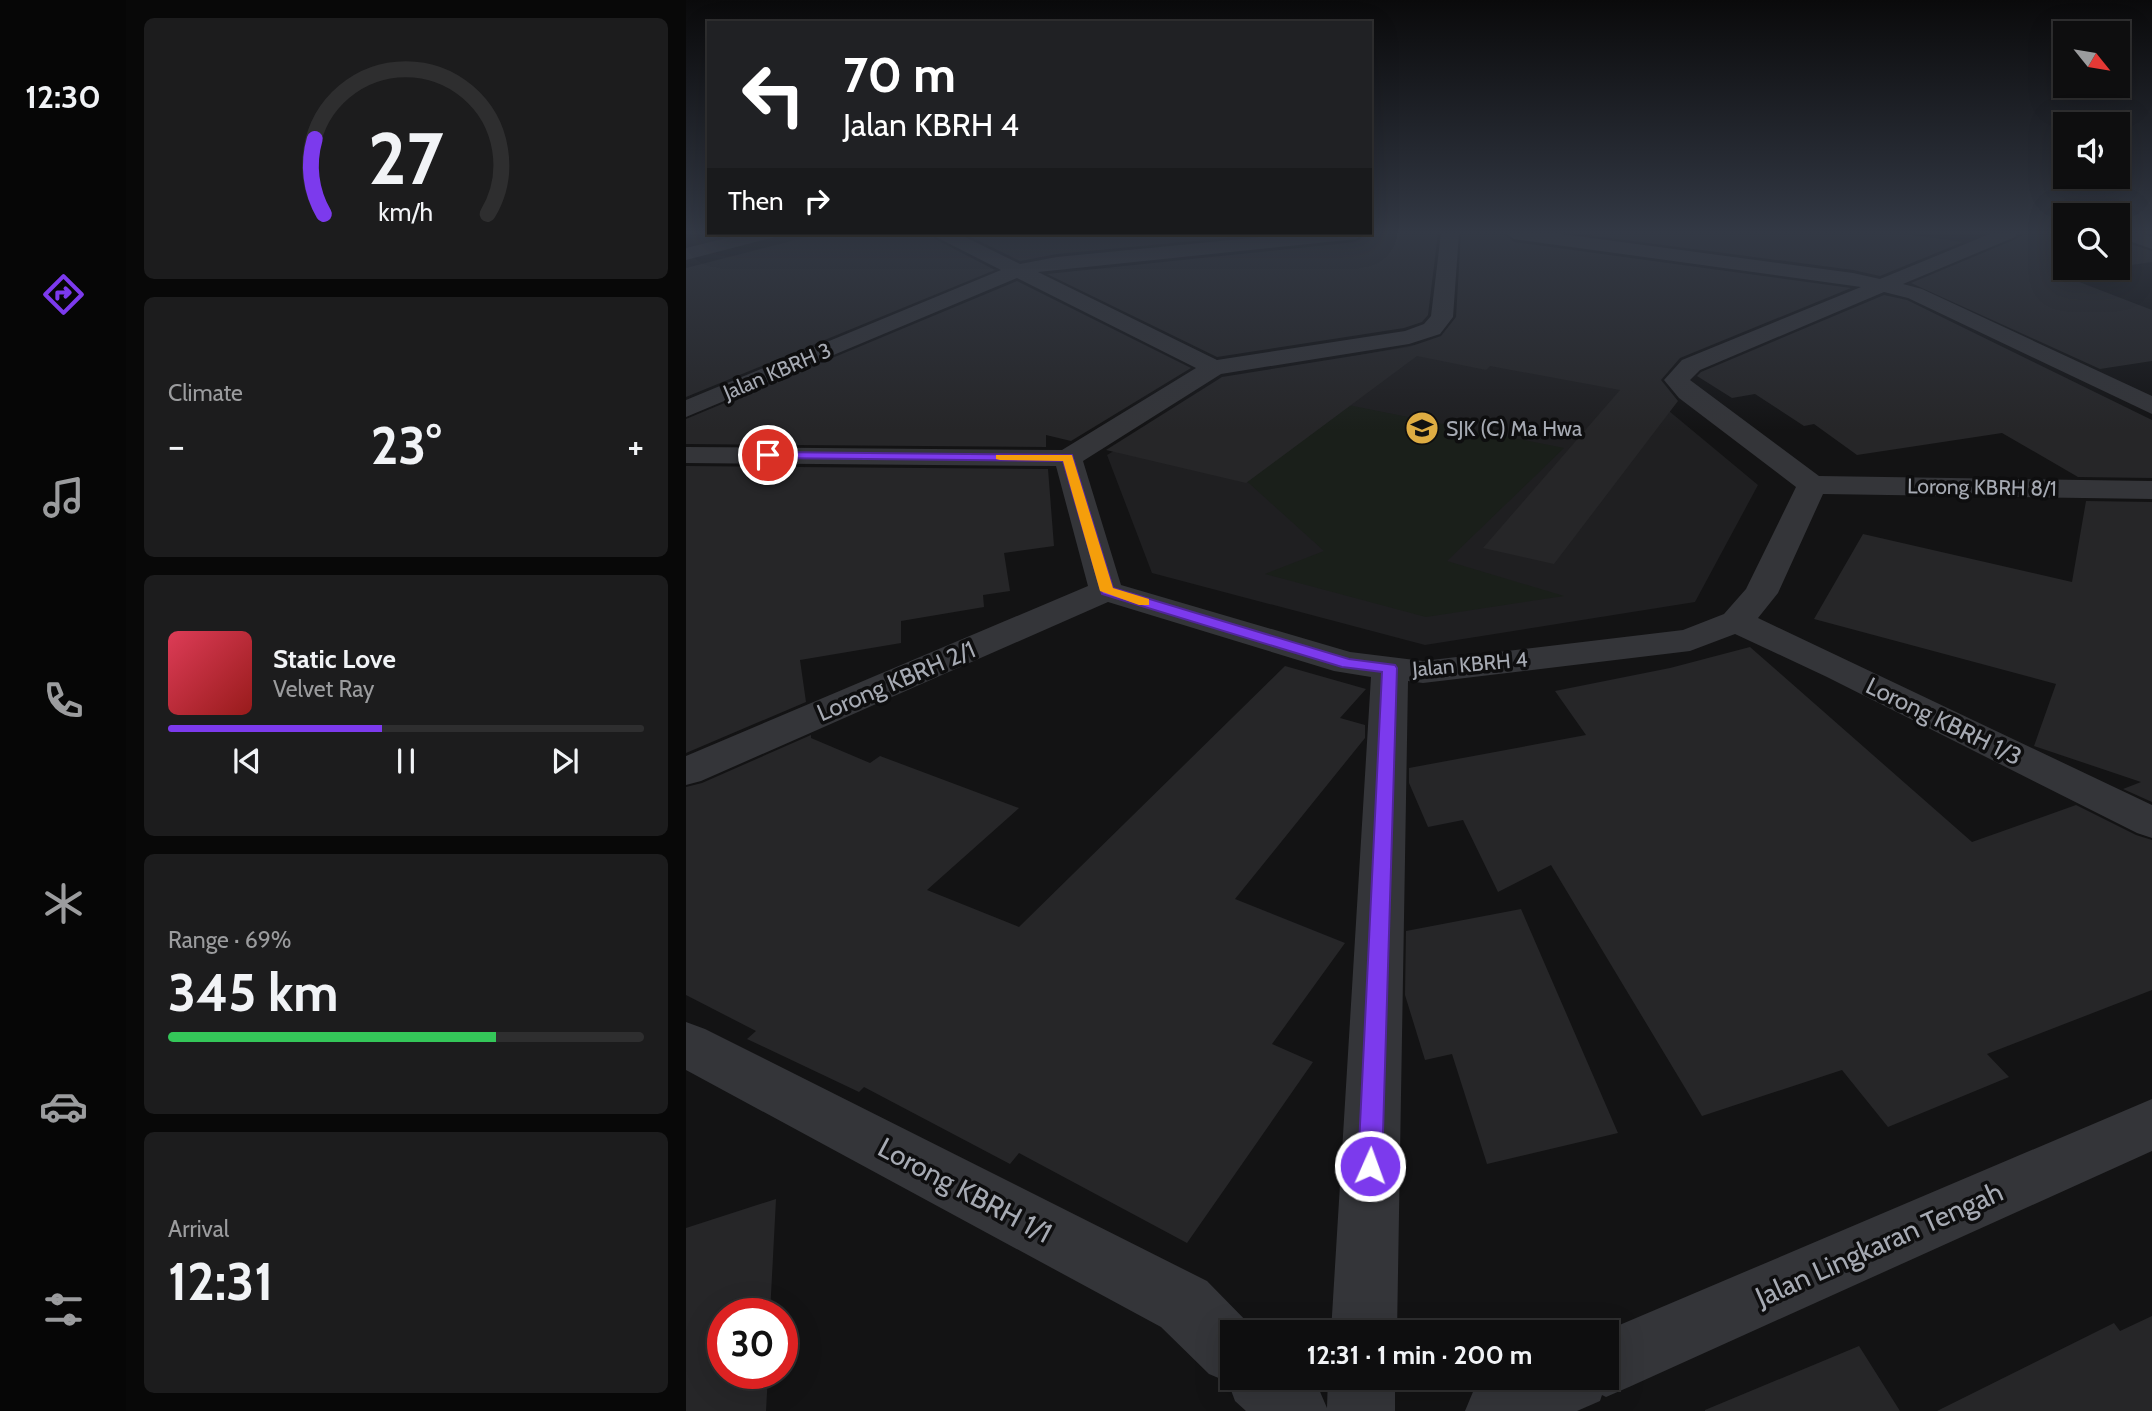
<!DOCTYPE html>
<meta charset="utf-8">
<style>
:root{--surface:#0e0e0f;--page:#1c1c1d;--text:#f1f3f6;--muted:#9b9c9e;--line:#2e2e2f;--accent:#7c3aed}
body{margin:0;font-family:Cabin,sans-serif;background:var(--page);color:var(--text);height:100vh;display:flex;flex-direction:column;font-size:26px;white-space:nowrap}
*{box-sizing:border-box;margin:0}
p{font-size:23px;color:var(--muted)}
.icon{flex:none;width:38px;height:38px;fill:none;stroke:currentColor;stroke-width:2;stroke-linecap:round;stroke-linejoin:round}
.map{position:relative;flex:1;overflow:hidden}
.panel{display:flex;flex-direction:column;gap:18px;padding:18px;background:#080808;width:560px}
.panel>*{flex:none}
.hud{position:absolute;left:21px;top:21px;width:665px;height:214px;border-radius:0px;box-shadow:0 7px 28px #0002,0 0 0 2px var(--line);background:#202124;color:#fff;overflow:hidden}
.needle{width:46px;rotate:120deg}
.tools{position:absolute;left:1367px;top:21px;display:grid;gap:14px}
.tools a{display:grid;place-items:center;width:77px;height:77px;border-radius:0px;background:var(--surface);box-shadow:0 7px 28px #0002,0 0 0 2px var(--line);font-size:35px}
.speed{position:absolute;left:21px;top:1298px;display:flex;gap:14px;font-size:35px;font-weight:700;text-align:center}
.speed>*{display:grid;place-content:center;width:91px;height:91px;border-radius:50%;background:var(--surface);box-shadow:0 7px 28px #0002,0 0 0 2px var(--line);line-height:1}
.speed .limit{border:10px solid #d22;background:#fff;color:#111}
.pin{position:absolute;display:grid;place-items:center;width:60px;height:60px;color:#fff;margin:-30px;border:4px solid #fff;border-radius:50%;box-shadow:0 2px 7px #0007}
.me{position:absolute;width:77px;margin:-38px;rotate:2deg;stroke-linejoin:round;filter:drop-shadow(0 0 5px #0008)}
.turn{display:flex;align-items:center;gap:24px;height:147px;padding:0 21px;font-size:32px}
.turn .icon{width:91px;height:91px;stroke-width:2.5}
.turn b{display:block;font-size:49px;line-height:60px}
.then{display:flex;align-items:center;height:66px;padding:0 21px;background:#0003;gap:14px;font-size:26px}
.big{font-size:52px;font-weight:700;line-height:1.1}
.panel .widget{flex:1;display:flex;flex-direction:column;justify-content:center;gap:10px;min-width:0;padding:0 24px;border-radius:10px;background:var(--page)}
.panel .dial{align-items:center;gap:0}
.dial svg{height:182px;overflow:visible;fill:none;stroke:var(--line);stroke-width:7;stroke-linecap:round;text-anchor:middle}
.dial text{fill:var(--text);stroke:none}
.song{display:flex;align-items:center;gap:21px}
.cover{width:84px;height:84px;border-radius:10px;background:linear-gradient(135deg,hsl(350 70% 55%),hsl(0 70% 35%))}
.played{height:7px;border-radius:4px;background:linear-gradient(90deg,var(--accent) 45%,var(--line) 45%)}
.keys{display:flex;justify-content:space-around;direction:ltr}
.heat{display:flex;justify-content:space-between;align-items:center;font-size:38px;direction:ltr}
.charge{height:10px;border-radius:5px;background:linear-gradient(90deg,#34c759 69%,var(--line) 0)}
.trip{position:absolute;left:534px;top:1320px;width:399px;height:70px;border-radius:0px;background:var(--surface);box-shadow:0 7px 28px #0002,0 0 0 2px var(--line);font-weight:700;line-height:70px;text-align:center}
main{display:flex;flex:1;min-height:0}
.menu{display:flex;flex-direction:column;width:126px;justify-content:space-around;align-items:center;background:#060606;color:var(--muted)}
.menu .icon{width:49px;height:49px}
.menu .active{color:var(--accent)}
.menu b{font-size:32px;color:var(--text)}
.map>svg:first-child{display:block}
.built{fill:#1f1f21}
.green{fill:#1a1f1a}
.building{fill:#262628}
.lines{fill:none;stroke-linecap:round;stroke-linejoin:round}
.minor{fill:#343539;fill-rule:evenodd}
.tertiary{fill:#343539;fill-rule:evenodd}
.route{fill:#7c3aed;stroke:#51269a;stroke-width:2}
.slow{fill:#f59e0b}
.labels{text-anchor:middle;dominant-baseline:central;stroke-width:7;stroke-linejoin:round;paint-order:stroke}
.far-street-label{font-size:21px;fill:#a6aab3;stroke:#0e0e0f}
.far-poi-label{font-size:21px;fill:#a6aab3;stroke:#0e0e0f;text-anchor:start}
.street-label{font-size:24px;fill:#a6aab3;stroke:#0e0e0f}
.near-street-label{font-size:28px;fill:#a6aab3;stroke:#0e0e0f}
</style>
<main>
<nav class="menu">
<b>12:30</b>
<svg class="icon active" aria-label="directions" viewBox="0 0 24 24"><path d="M12 3l9 9-9 9-9-9zM9 14v-3h6M13 9l2 2-2 2"/></svg>
<svg class="icon" aria-label="music" viewBox="0 0 24 24"><path d="M9 18V5l10-2v13"/><circle cx="6" cy="18" r="3"/><circle cx="16" cy="16" r="3"/></svg>
<svg class="icon" aria-label="phone" viewBox="0 0 24 24"><path d="M5 4h4l2 5-3 2q2 4 5 5l2-3 5 2v4C11 20 4 13 5 4z"/></svg>
<svg class="icon" aria-label="climate" viewBox="0 0 24 24"><path d="M12 3v18M4 7l16 10M4 17L20 7"/></svg>
<svg class="icon" aria-label="car" viewBox="0 0 24 24"><path d="M5 17H2v-5l4-1 3-4h7l3 4 3 1v5h-3M9 17h6M6 11h13"/><circle cx="7" cy="17" r="2"/><circle cx="17" cy="17" r="2"/></svg>
<svg class="icon" aria-label="filters" viewBox="0 0 24 24"><path d="M4 7h16M4 17h16"/><circle cx="9" cy="7" r="2"/><circle cx="15" cy="17" r="2"/></svg>
</nav>
<section class="panel">
<div class="widget dial"><svg viewBox="0 0 100 80">
<path d="M14 69A42 42 0 1 1 86 69"/>
<path d="M14 69A42 42 0 0 1 10 36" stroke="#7c3aed"/>
<text x="50" y="56" font-size="32" font-weight="700">27</text>
<text x="50" y="72" font-size="11">km/h</text>
</svg></div>
<div class="widget"><p>Climate</p>
<div class="heat"><a>−</a><b class="big">23°</b><a>+</a></div>
</div>
<div class="widget">
<div class="song"><i class="cover"></i><div><b>Static Love</b><p>Velvet Ray</p></div></div>
<div class="played"></div>
<div class="keys"><svg class="icon" aria-label="previous" viewBox="0 0 24 24"><path d="M18 5L8 12l10 7zM5 5v14"/></svg><svg class="icon" aria-label="pause" viewBox="0 0 24 24"><path d="M8 5v14M16 5v14"/></svg><svg class="icon" aria-label="next" viewBox="0 0 24 24"><path d="M6 5l10 7-10 7zM19 5v14"/></svg></div>
</div>
<div class="widget"><p>Range · 69%</p><b class="big">345 km</b><div class="charge"></div></div>
<div class="widget"><p>Arrival</p><b class="big">12:31</b></div>
</section>
<div class="map">
<svg width="1466" height="1411" viewBox="0 0 1466 1411">
<rect width="100%" height="100%" fill="#131314"/>
<path class="built" d="M750,341l239,15 -21,23 3,22 101,84 -63,117 -270,43 -273,-72 -45,-118 134,-78z"/>
<path class="green" d="M657,404l221,44 -117,113 117,35 -138,21 -161,-43 59,-23 -84,-76z"/>
<path class="building" d="M137,233h108l4,6 60,31 -309,127v-129z
M277,233h303l1,1 -210,20 -37,7z
M696,233h56l-10,82 -6,7 -18,6 -187,29 -170,-83 309,-32 11,-8z
M775,233h42l11,9 337,46 -171,70 -19,22 17,21 -124,163 -71,-16 137,-158 -130,-24 -4,4 -69,-14 -171,127 -140,-33 116,-73 187,-30 32,-11 15,-19z
M886,233h325l66,9 -83,34 -27,-6z
M1339,233h40v35h47l-51,7 91,35v51l-52,8 -189,-86 105,-44z
M1432,240l34,11v11l-34,5z
M331,281l174,87 -120,73 -25,-6v12l-360,-3v-25z
M1198,295l23,5 245,120v58l-74,-1 -76,-44 -145,22 -43,-31 -10,2 -49,-32 -23,4 -35,-22 4,-4z
M0,466l362,3 6,77 -50,7 6,38 -27,4 1,12 -83,14v22l-101,17 6,42 -120,51z
M1400,501l66,1v300l-29,-13 18,-7 -107,-36 22,-62 -242,-65 49,-85 209,48z
M1064,647l222,195 104,-37 60,30 16,5v150l-165,64 22,23 -121,50 -46,-57 -140,46 -151,-251 -53,27 -35,-72 -35,7 -19,-44v-15l177,-33 -31,-44 115,-23z
M599,666l81,23 -26,29 25,7v13l-130,161 110,44 -73,101 41,18 -126,181 -168,-90 -9,11 -146,-77 -5,5 -112,-53 9,-8 -70,-36v-208l16,-4 109,-48v3l59,25 10,-7 139,52 -92,82 92,37z
M835,909l97,224 -131,31 -35,-110 -27,6 -20,-65 1,-64z
M90,1199l-6,115h-47v60h45l-2,37h-80v-183z
M1466,1316v95h-215l177,-88 6,8z
M1173,1346l41,65h-195v-1z"/>
<g class="lines">
<path class="minor" d="M61,233h30l-2,4 -89,23v-12z
M248,233h23l63,31 37,-7 245,-24h63l-9,6 -318,33 179,88 188,-29 19,-7 7,-8 10,-83h18l-6,84 -13,17 -31,10 -188,30 -138,87 38,124 229,67 73,9 260,-31 41,-16 22,-25 50,-102 -117,-89 -15,-18 18,-20 179,-73 -347,-48 -9,-6h49l299,40 27,6 112,-46h25l-2,4 -112,47 19,5 230,107v18l-244,-116 -24,-6 -184,78 -10,10 129,96 333,5v18l-329,-5 -45,99 -20,25 394,187v33l-15,-5 -310,-156 -92,-43 -45,17 -267,32 -15,-2 -11,651h-66l40,-655 -37,-6 -226,-69 -407,179 -15,4v-29l402,-170 -32,-120 -370,-3v-16l376,3 134,-82 -179,-90 -331,139v-17l315,-130 -65,-33z
M0,1022l19,7 502,252 50,51h-25v45h76l10,10 9,21 1,-31h67v34h-149l-11,-10 -7,-19 -19,-8 -48,-47 -475,-257z"/>
<path class="tertiary" d="M1432,233h23l11,4v12l-34,-12z
M1466,1099v52l-523,236 -23,10 -4,-2 -2,6 -23,10h-112l10,-24 22,-10h109v-45h-3z"/>
</g>
<linearGradient id="sky" x2="0" y2="1"><stop stop-color="#0a0a0b"/><stop offset="0.54" stop-color="#333945"/><stop offset="1" stop-color="#333945" stop-opacity="0"/></linearGradient>
<rect width="1466" height="430" fill="url(#sky)"/>
<path class="route" d="M82,452l304,3 41,133 236,71 46,6 2,3 -15,498 -3,8 -9,3 -8,-3 -4,-8 24,-494 -40,-5 -240,-73 -39,-133 -299,-3 -2,-3z"/>
<path class="slow" d="M310,455h76l41,133 36,11v6h-10l-39,-14 -37,-130 -63,-1 -4,-1z"/>
<defs>
<symbol id="school-disc" viewBox="-11 -11 22 22"><circle r="9.5" fill="#deac42" stroke="#0e0e0f"/><path d="M0-5L7-2L0 1L-7-2ZM-4 1L0 2.5L4 1V4Q0 6-4 4Z" fill="#111"/></symbol>
</defs>
<g fill-rule="evenodd">
<use href="#school-disc" x="717" y="409" width="38" height="38"/>
</g>
<g class="labels">
<g class="far-street-label">
<text transform="translate(91 371) rotate(-23)">Jalan KBRH 3</text>
<text transform="translate(1296 487) rotate(1)">Lorong KBRH 8/1</text>
<text transform="translate(784 664) rotate(-5)">Jalan KBRH 4</text>
</g>
<g class="far-poi-label">
<text x="760" y="428">SJK (C) Ma Hwa</text>
</g>
<g class="street-label">
<text transform="translate(210 681) rotate(-23)">Lorong KBRH 2/1</text>
<text transform="translate(1258 721) rotate(26)">Lorong KBRH 1/3</text>
</g>
<g class="near-street-label">
<text transform="translate(279 1190) rotate(28)">Lorong KBRH 1/1</text>
<text transform="translate(1193 1244) rotate(-24)">Jalan Lingkaran Tengah</text>
</g>
</g>
</svg>
<div class="tools">
<a><svg class="needle" viewBox="-14 -14 28 28"><path d="M0-13l5 13h-10z" fill="#e53935"/><path d="M0 13l5-13h-10z" fill="#9b9c9e"/></svg></a>
<a><svg class="icon" aria-label="sound" viewBox="0 0 24 24"><path d="M4 9h4l5-4v14l-5-4H4zM17 9q2 3 0 6"/></svg></a>
<a><svg class="icon" aria-label="search" viewBox="0 0 24 24"><circle cx="10" cy="10" r="6"/><path d="M15 15l6 6"/></svg></a>
</div>
<div class="speed"><div class="limit">30</div></div>
<div class="pin" style="left:82px;top:455px;background:#d93025"><svg class="icon" aria-label="arrive" viewBox="0 0 24 24"><path d="M6 21V4h12l-3 4 3 4H6"/></svg></div>
<svg class="me" style="left:684px;top:1166px" viewBox="-20 -20 40 40"><circle r="17" fill="#7c3aed" stroke="#fff" stroke-width="3"/><path d="M0-11L8 9 0 5-8 9z" fill="#fff"/></svg>
<div class="trip">12:31 · 1 min · 200 m</div>
<div class="hud">
<div class="turn"><svg class="icon" aria-label="left" viewBox="0 0 24 24"><path d="M17 20v-9H6M10 6l-5 5 5 5"/></svg><div><b>70 m</b>Jalan KBRH 4</div></div>
<div class="then">Then<svg class="icon" aria-label="right" viewBox="0 0 24 24"><path d="M7 20v-9h11M14 6l5 5-5 5"/></svg></div>
</div>
</div>
</main>
